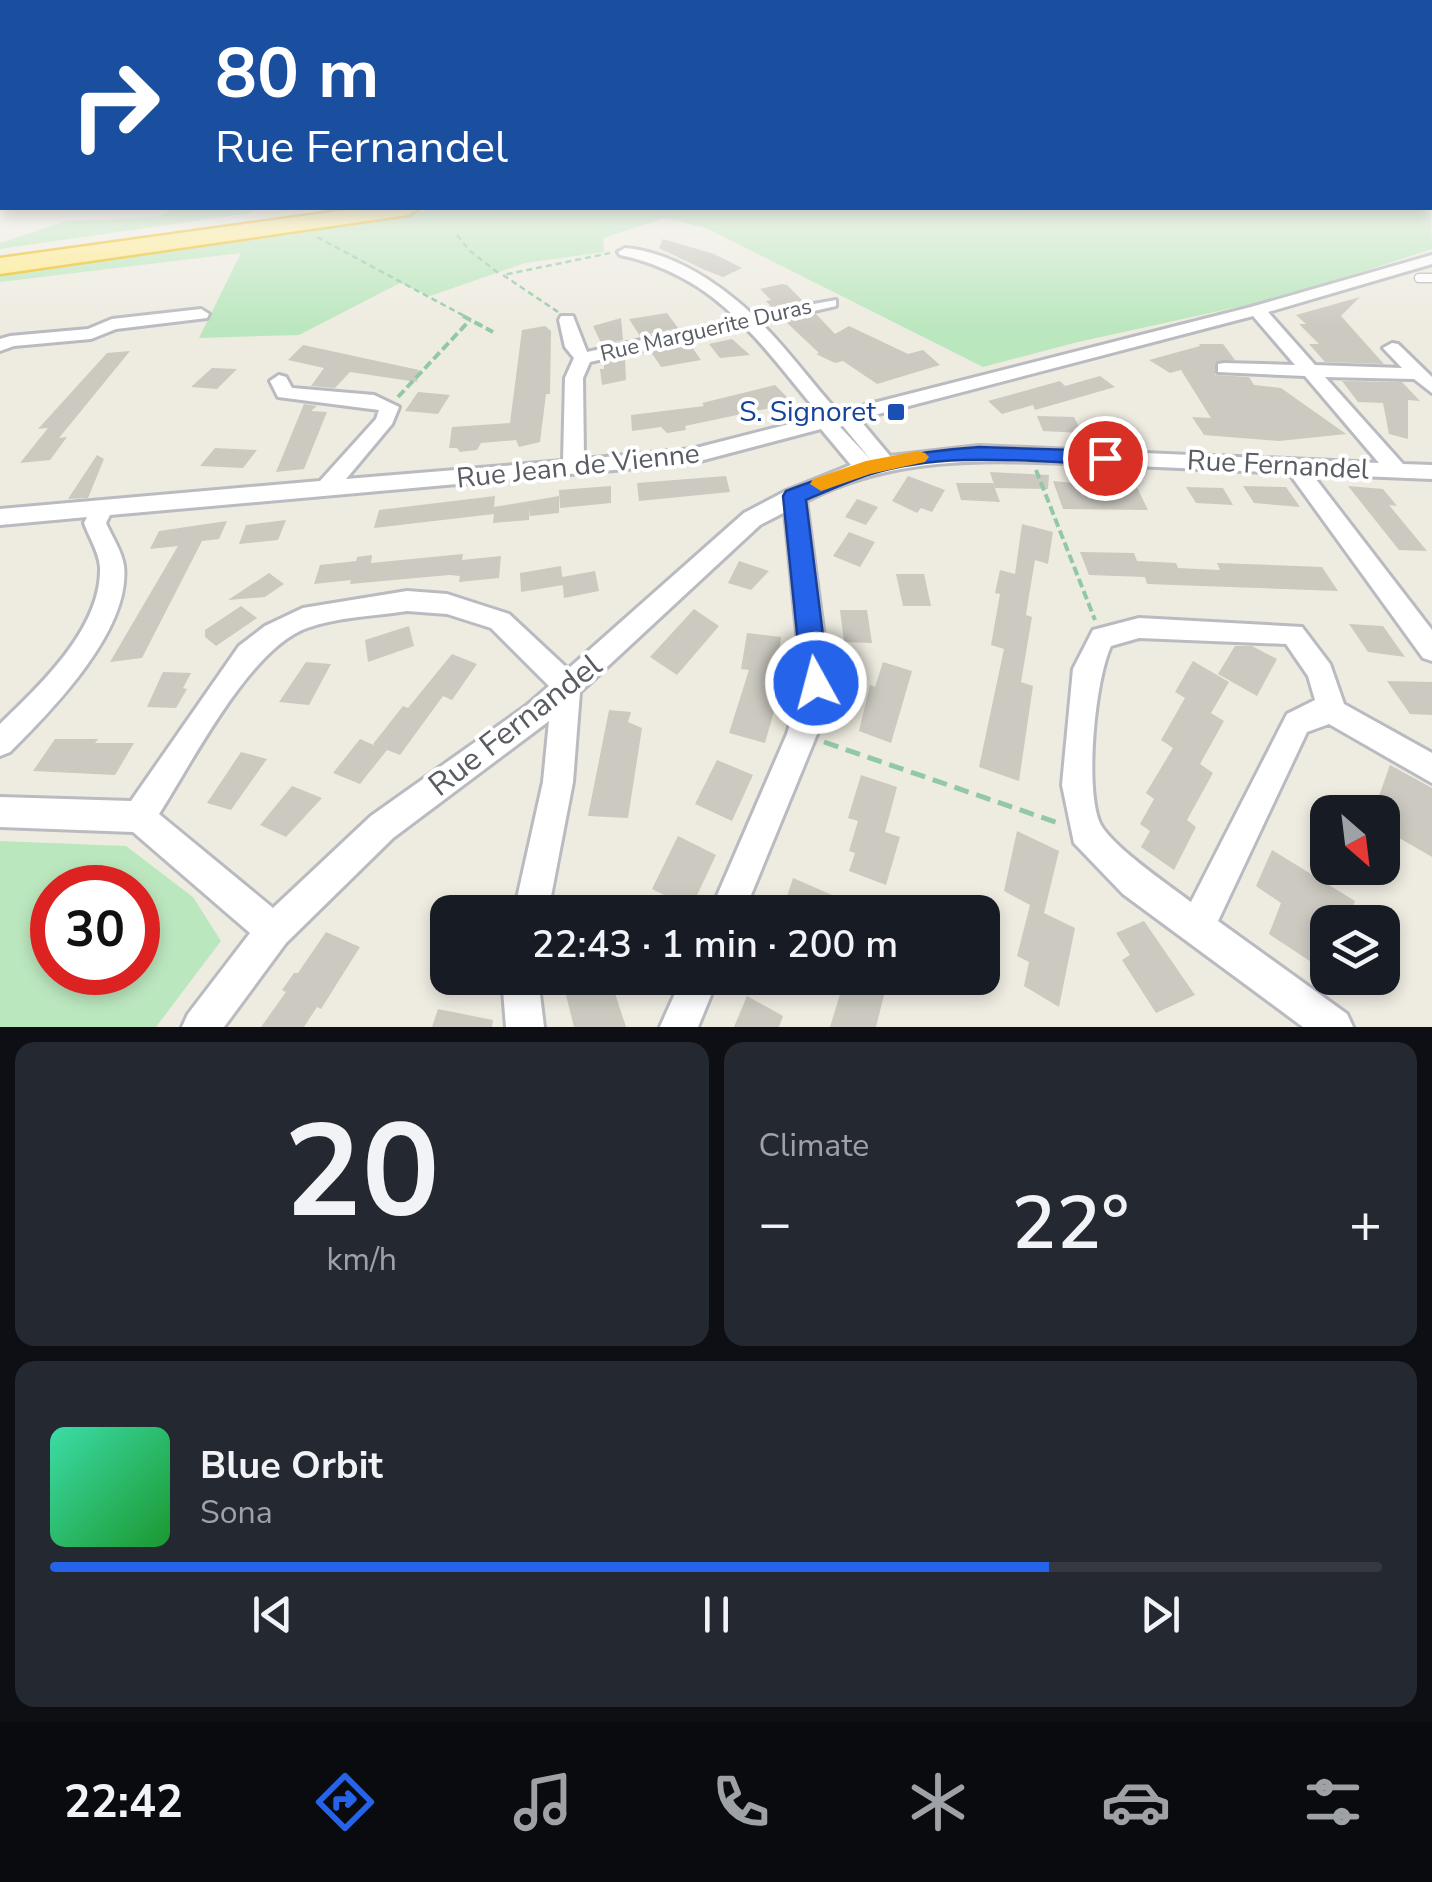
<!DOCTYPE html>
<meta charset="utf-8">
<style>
:root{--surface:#171b24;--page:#242831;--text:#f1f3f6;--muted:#9ea1a6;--line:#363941;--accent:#2563eb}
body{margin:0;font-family:"Nunito Sans",sans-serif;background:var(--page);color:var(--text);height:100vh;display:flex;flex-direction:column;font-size:38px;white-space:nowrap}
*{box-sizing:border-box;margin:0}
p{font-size:32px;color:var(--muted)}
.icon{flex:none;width:55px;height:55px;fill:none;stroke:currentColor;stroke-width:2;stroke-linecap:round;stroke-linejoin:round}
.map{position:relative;height:1027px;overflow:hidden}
.details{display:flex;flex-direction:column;gap:15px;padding:15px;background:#0d0f14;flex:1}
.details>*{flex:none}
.guide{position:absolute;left:0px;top:0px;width:1432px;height:210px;box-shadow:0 5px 15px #0003;background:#1a4fa0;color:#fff;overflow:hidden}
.needle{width:65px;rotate:152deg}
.controls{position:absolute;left:1310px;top:795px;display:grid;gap:20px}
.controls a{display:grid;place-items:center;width:90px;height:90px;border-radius:20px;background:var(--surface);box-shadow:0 5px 15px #0003;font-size:50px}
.speed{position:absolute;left:30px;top:865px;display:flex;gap:20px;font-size:50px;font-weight:700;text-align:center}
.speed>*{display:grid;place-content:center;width:130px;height:130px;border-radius:50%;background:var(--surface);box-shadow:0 5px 15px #0003;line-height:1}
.speed .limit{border:15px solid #d22;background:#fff;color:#111}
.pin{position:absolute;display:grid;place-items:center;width:85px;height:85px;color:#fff;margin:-42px;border:5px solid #fff;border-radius:50%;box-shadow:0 2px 10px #0007}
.me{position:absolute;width:110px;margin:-55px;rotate:353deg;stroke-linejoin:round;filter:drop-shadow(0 0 8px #0008)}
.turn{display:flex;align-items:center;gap:35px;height:210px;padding:0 50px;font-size:45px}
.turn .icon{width:130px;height:130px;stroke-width:2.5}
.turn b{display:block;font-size:70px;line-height:85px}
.big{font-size:75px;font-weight:600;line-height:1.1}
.details .widget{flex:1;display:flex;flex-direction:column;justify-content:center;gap:15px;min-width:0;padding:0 35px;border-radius:20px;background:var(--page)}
.details .dial{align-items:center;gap:0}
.dial b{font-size:130px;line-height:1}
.song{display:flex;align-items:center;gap:30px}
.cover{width:120px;height:120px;border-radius:15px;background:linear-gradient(135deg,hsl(160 70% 55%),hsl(130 70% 35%))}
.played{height:10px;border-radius:5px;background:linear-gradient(90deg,var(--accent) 75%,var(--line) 75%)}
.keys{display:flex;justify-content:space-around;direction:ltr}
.heat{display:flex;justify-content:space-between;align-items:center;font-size:55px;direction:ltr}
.details .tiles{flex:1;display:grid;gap:15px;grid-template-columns:1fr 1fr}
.widget:last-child{grid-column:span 2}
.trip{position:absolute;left:430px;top:895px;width:570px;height:100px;border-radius:20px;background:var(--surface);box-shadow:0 5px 15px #0003;font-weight:600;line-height:100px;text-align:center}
.tabs{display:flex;height:160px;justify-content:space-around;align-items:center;background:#090b0e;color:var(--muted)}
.tabs .icon{width:70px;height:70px}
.tabs .selected{color:var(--accent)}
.tabs b{font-size:45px;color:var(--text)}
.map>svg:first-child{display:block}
.green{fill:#bbe7be;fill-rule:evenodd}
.building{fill:#cbc9c0}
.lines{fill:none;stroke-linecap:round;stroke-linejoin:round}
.lane-casing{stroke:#b9bbc1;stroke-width:11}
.street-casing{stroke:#b9bbc1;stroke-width:6}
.highway-casing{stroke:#eeb700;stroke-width:5}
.path-far2{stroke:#93c8a7;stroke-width:2.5;stroke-dasharray:6 4;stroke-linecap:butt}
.path-far1{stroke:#93c8a7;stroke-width:4;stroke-dasharray:9 4;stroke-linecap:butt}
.path{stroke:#93c8a7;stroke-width:5;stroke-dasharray:15 8;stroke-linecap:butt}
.lane{stroke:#fff;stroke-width:8}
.street{fill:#fff;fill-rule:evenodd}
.highway{fill:#ffea86;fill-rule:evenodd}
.route{fill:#2563eb;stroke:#184099;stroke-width:2.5}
.slow{fill:#f59e0b}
.transit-dot{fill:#1a4fb4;stroke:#fff;stroke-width:4}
.labels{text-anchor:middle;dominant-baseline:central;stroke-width:8;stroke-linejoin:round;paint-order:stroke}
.far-street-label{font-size:22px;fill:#595d63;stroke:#fff}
.transit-label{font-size:28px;fill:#164399;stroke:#fff;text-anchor:end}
.street-label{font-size:28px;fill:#595d63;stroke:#fff}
.near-street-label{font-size:32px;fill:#595d63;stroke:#fff}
</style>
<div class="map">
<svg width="1432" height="1027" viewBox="0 0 1432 1027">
<rect width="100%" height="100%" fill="#eeece1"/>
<path class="green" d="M1430,184l2,65 -144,47 -210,46 -95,25 -277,-139 -41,-10 -62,20 1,14 -79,11 -95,33 -30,-13 -101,52 -100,3 42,-85 -241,29v-10l445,-64h985z
M177,208h78l-5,5 -250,36v-6l66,-22 90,-4z
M0,841l126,5 67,51 28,44 -65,86h-156zM52,888h86v84h-86z"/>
<path class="building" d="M663,239l51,15 28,14 -19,9 -18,-7 -46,-22z
M782,284l5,1 17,17 -32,6 -6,-7 5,-1 -11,-11z
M1360,297l-19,19 43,48 -59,-2 -16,-18h10l-20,-20h7l-10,-9z
M667,313l11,15 -38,8 -11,-17z
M816,314l19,20 14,-8 59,28 15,-4 17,15 -63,19 -34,-23 -8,2 -19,-9 3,-1 -34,-32z
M621,318l2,22 -21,5 -9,-19z
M545,326l6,5 -1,63h-4l-6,48 -21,5 -3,-7 -35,3 -4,7 -17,2 -3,-4h-8l3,-21 58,-4 12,-93z
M732,339l18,16 -30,3 -11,-14z
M689,343l12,17 -40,7 -10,-15z
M1199,344h24l12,16 -20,2v13l34,2 5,8 27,3 65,46 -67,7 -75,-6 -12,-18 19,1 -30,-48 -11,3 -21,-13 51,-14z
M303,345l116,25 -2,12 -67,-10 -15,16 -24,-2 13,-18 -36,-8z
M130,351l-71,87 8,-1 -17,23 -30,3 28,-35 -10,1 69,-76z
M625,358l1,22 -24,5 -2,-16h4v-6z
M212,368l25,1 -20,20 -26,-2z
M1100,376l15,11 -80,23 -2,-5 -31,9 -14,-13 72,-20 5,5z
M1342,381l60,1 18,19 -12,-1v39l-19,-5 -6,-31 -25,-1z
M775,385l17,17 -3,2 -104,22 1,4 -19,3 -6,-6 -29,4 -1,-16 73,-9 -2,-3z
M418,392l32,3 -12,19 -33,-3z
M304,404l13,2 -6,5 16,1 -23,57 -28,3z
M1037,416l37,1 8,16 -39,-2z
M215,448l42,2 -14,18 -43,-2z
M97,455l7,4 -16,39 -20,1z
M990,472l59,3 -1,14 -53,-1z
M726,476l4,16 -91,9 -2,-18z
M908,476l37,14 -13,22 -11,-4 -4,5 -25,-12z
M1114,480l20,1 14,29 -85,-1 -10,-28 64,6z
M956,483h37l7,19 -39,-2z
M611,486v17l-51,5 -1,-18z
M1243,486l43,1 14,20 -46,-4z
M1348,486l35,3 14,17 -8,-1 38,46 -28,-1z
M1186,487l37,1 10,17 -37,-2z
M495,496l-1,11 65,-11v17l-29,3v-8l-1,12 -36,3 1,-9 -120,14 5,-18z
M857,499l21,8 -12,18 -21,-8z
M286,520l-8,20 -39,4 7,-19z
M227,521l-8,18 -17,2 -60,117 -32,4 68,-116 -28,3 9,-18z
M1022,524l31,8 -5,32 -13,-4 -8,48 -1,7 6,2 -11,65 12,4 -14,95 -40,-14 25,-118 -13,-4 9,-51 -5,-1 5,-23 15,4z
M849,532l26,10 -15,25 -27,-11z
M1080,552l54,1 3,8 39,2 2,5 42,2 -3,-7 105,4 16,24 -191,-7 -2,-7 -56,-2z
M463,554l-1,6 39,-4 -2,22 -40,4 1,-6 -11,-1 -99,9 1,-4 -37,4 6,-19 36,-4 1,-4 15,-2 -1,8z
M739,561l30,10 -18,19 -23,-7z
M561,566l2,19 -42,7 -1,-19z
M595,571l4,20 -35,7 -2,-21z
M269,573l15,11 -19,13 -37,3z
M896,574h28l7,32h-28z
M241,606l16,12 -41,28 -11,-9v-7z
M694,609l25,17 -42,49 -27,-18z
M840,610h27l5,33 -28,-1z
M1349,624l34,2 22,31 -37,-5z
M409,626l5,20 -46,16 -3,-22z
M747,633l34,4 -8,63 4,1 -12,42 -36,-10 20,-63 -8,-1z
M1235,646h17l25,13 -20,37 -39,-22z
M452,654l25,10 -25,36 -9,-4 -43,59 -13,-5 -27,34 -27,-11 27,-34 16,7 -3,-2 30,-38 5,2z
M1193,661l36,21 -18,31 13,8 -24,43 13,9 -26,47 9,7 -22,43 -33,-23 9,-16 -10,-7 14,-25 -8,-6 27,-45 -12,-8 24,-42 -10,-6z
M306,662l25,2 -22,41 -30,-3z
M883,662l29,9 -21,72 -32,-12 11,-46 5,2z
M163,672l28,1 -8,15 4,1 -11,19 -29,-1z
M1387,681l45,1v33l-22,-1z
M609,710l22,2 -3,10 14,6 -14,90 -40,-2z
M55,739h43l-3,4h39l-19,32 -82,-4z
M241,752l26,7 -36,51 -24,-7z
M717,760l36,15 -21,46 -37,-17z
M1390,765l42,23v69l-50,-29 6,-27 -9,-5z
M861,775l36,12 -12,45 15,5 -14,48 -37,-14 6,-18 -6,-2 9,-30 -10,-3z
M292,786l30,12 -36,39 -26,-12z
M1017,831l42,20 -15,62 31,15 -16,79 -35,-21 5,-24 -12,-6 13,-51 -26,-14z
M678,836l38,19 -25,53 -39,-19z
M1272,850l83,51 -7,21h-20v51l-59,-39 12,-31 -25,-17z
M793,878l39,17 -6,17h-44z
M1144,921l51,74 -39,18 -34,-53 8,-5 -14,-22z
M326,932l34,15 -39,62 -4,-2 -13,20h-43l25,-35 -4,-2 12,-17h4z
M579,978h31l16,49h-52l-8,-32 16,-7z
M845,978h29l13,5 -11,44h-46z
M747,996l36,20 -4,11h-45z
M438,1009l55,11 -1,7h-60z"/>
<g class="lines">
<defs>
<path id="lane" d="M1419,278h13"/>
<path id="street" d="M625,248c47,4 94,35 128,67l83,-15v6l-75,17c28,28 50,59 77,89l413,-105 181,-52v9l-164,48 47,53 87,3 -19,-20 9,-5 6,1 34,33v16l-18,-14 -89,-2 78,87 29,1v14l-120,-5 120,156v31l-9,-3 -134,-185c-67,-3 -133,-6 -199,-9 -99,-4 -194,-10 -284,37l24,182 -13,51 -73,178h-34l77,-178 15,-51 -17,-171 -25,13 -180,167 -7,90 -25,130h-34l29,-130 6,-61 -156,117 -107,105 -62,84h-42l6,-13 62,-81 -117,-101 -133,-5v-30l131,4 108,-155 26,-20 38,-18 104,-17 40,3 62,20 59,55 176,-156 42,-22 65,-26 -30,-36 -129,34 -582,52 -4,8c6,14 16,28 18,43 7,64 -72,144 -114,186l-10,4v-32c40,-39 102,-96 100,-157 -1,-15 -11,-30 -16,-44l3,-6 -87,8v-16l320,-28 56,-62 3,-9 -101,-13 -8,-16 9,-6 7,2 6,11 82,7 25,12 -7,17 -46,55 217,-18 2,-83 9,-20 -9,-11 -6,-27 2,-4h12l14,36 150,-33c-31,-32 -73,-55 -117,-64l-2,-3zM1253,316l42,49 -71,-2 -6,1v8l87,4 74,87 -400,-17 -89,10 -31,-37zM745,327c28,28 50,59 76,89l-129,33 -108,10 -1,-81 7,-16zM843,426l28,34 -31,-33zM407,611l40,3 44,14 58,58 -23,20 -155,110 -98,92 -114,-94c34,-53 90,-165 148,-186 30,-11 68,-12 100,-17z
M201,309l8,5 -2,4 -91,11 -25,10 -77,7 -14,5v-12l10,-3 78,-7 24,-10z
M1139,618l163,9 28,37 14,40 88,49v30l-103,-59 -22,8 -89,189 129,93 6,13h-50l-180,-133 -49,-51 -12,-58 11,-116 20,-39zM1139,638l147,6 22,32 7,24 -28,14 -96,188c-21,-16 -83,-58 -92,-81 -14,-36 -4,-141 12,-175z
M502,978h36l6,49h-38z
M682,978h36l-20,49h-38z"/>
<path id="highway" d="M361,208h59l-12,7 -408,59v-16z"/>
</defs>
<use href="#lane" class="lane-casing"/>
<use href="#street" class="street-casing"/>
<use href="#highway" class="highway-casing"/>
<path class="path-far2" d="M457,235l13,16 31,24
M317,237l151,81
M558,312l-55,-37 107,-22"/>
<path class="path-far1" d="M463,316l30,16
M398,397l72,-77
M1036,470l59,150"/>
<path class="path" d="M824,742l237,82"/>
<use href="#lane" class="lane"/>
<use href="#street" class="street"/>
<use href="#highway" class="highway"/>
</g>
<linearGradient id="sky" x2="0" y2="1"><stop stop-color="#8bbef1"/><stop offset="0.56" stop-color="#f7f6f2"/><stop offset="1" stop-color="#f7f6f2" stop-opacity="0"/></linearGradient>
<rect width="1432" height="328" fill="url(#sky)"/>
<path class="route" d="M979,447l126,4 11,7 -11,6c-76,-2 -159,-13 -234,10 -22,7 -44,17 -65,26l23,183 -4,8 -9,4 -10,-4 -4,-8 -19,-187 3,-5c71,-27 118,-39 193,-44z"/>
<path class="slow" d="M918,451l7,2 4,4 -4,5 -55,12 -49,17 -11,-7 3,-5 53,-18z"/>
<rect class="transit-dot" x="886" y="402" width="20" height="20" rx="5"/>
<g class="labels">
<g class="far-street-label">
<text transform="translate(706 330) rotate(-13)">Rue Marguerite Duras</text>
</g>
<g class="transit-label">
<text x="876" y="412">S. Signoret</text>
</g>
<g class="street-label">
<text transform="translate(1278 465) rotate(3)">Rue Fernandel</text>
<text transform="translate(578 466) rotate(-6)">Rue Jean de Vienne</text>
</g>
<g class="near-street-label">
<text transform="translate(515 725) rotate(-38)">Rue Fernandel</text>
</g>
</g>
</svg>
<div class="controls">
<a><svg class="needle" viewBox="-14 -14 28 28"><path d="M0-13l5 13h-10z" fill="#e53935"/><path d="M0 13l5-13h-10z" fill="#9ea1a6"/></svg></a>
<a><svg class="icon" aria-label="layers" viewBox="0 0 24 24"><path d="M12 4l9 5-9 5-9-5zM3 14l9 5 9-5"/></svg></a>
</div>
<div class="speed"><div class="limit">30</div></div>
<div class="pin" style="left:1105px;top:458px;background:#d93025"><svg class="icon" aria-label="arrive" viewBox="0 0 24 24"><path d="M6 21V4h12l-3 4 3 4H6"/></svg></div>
<svg class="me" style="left:816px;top:683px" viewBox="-20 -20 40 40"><circle r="17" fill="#2563eb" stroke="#fff" stroke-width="3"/><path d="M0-11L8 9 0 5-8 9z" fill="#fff"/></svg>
<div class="trip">22:43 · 1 min · 200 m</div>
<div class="guide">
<div class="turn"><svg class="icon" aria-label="right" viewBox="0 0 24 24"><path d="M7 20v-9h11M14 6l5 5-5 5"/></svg><div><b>80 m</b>Rue Fernandel</div></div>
</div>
</div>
<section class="details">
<div class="tiles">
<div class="widget dial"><b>20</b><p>km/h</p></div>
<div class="widget"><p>Climate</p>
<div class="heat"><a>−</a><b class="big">22°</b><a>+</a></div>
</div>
<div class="widget">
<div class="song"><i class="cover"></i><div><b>Blue Orbit</b><p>Sona</p></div></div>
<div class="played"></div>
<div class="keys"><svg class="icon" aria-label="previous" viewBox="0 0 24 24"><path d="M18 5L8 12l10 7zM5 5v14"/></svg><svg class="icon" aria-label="pause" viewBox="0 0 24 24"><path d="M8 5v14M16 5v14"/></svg><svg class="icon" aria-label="next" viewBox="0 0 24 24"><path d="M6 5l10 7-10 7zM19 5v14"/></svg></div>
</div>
</div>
</section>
<nav class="tabs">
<b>22:42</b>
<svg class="icon selected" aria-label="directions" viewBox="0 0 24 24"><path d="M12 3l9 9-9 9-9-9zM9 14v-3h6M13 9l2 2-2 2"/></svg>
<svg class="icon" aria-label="music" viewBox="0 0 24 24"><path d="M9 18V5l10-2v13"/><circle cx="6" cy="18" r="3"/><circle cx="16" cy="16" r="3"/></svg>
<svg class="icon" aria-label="phone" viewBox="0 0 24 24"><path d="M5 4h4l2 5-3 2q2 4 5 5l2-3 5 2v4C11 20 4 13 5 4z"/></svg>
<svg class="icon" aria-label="climate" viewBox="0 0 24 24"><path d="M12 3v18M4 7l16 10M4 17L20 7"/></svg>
<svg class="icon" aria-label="car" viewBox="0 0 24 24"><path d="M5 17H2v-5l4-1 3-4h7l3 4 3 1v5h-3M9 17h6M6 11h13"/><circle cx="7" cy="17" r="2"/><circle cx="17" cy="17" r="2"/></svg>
<svg class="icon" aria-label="filters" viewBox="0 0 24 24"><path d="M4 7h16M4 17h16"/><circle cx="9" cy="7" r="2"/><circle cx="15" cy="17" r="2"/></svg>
</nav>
